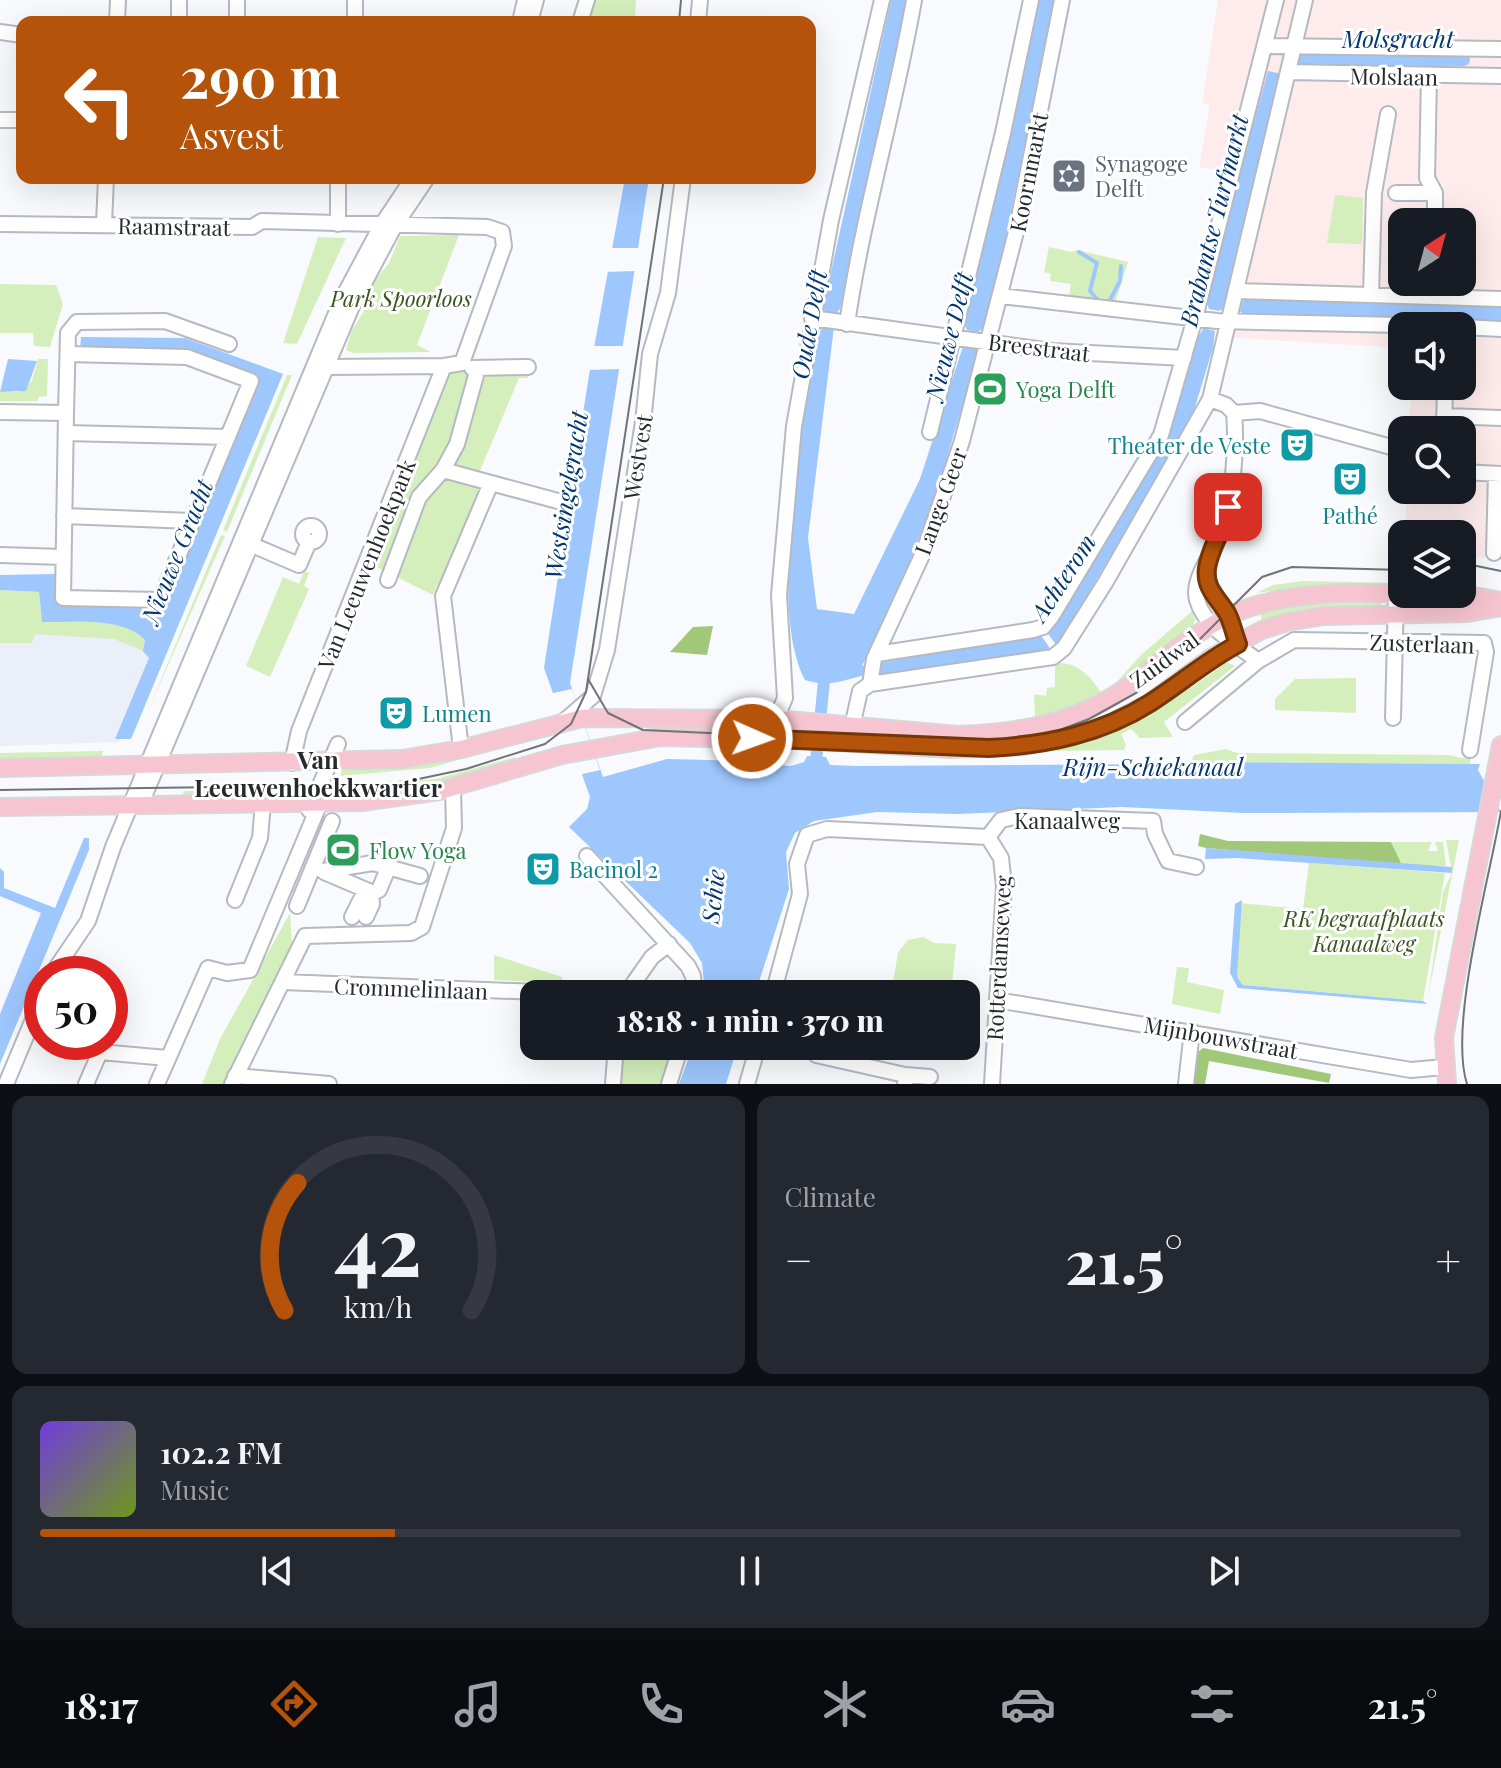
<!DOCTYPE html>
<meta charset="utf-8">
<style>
:root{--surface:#171b24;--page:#242831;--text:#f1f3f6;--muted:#9ea1a6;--line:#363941;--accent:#b45309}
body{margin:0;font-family:"Playfair Display",serif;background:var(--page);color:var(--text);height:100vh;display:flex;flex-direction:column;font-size:30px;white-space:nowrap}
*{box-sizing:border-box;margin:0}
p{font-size:26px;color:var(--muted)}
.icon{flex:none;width:44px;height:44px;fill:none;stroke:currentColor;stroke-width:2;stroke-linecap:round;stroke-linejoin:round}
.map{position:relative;height:1084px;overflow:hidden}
.sheet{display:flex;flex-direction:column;gap:12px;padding:12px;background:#0d0f14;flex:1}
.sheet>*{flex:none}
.guide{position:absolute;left:16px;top:16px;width:800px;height:168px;border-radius:16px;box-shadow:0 8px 32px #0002;background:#b45309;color:#fff;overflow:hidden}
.needle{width:52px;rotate:36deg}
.controls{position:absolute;left:1388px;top:208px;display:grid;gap:16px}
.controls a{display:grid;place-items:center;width:88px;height:88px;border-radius:16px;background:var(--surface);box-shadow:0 8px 32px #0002;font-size:40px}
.speed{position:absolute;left:24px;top:956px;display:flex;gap:16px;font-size:40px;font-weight:700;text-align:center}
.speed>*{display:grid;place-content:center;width:104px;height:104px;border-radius:50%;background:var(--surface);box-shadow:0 8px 32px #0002;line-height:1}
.speed .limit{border:12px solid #d22;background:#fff;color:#111}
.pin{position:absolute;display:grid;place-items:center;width:68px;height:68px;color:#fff;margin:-34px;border-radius:16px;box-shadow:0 4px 12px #0006}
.me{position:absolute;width:88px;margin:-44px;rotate:92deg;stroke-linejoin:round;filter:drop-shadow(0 0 6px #0008)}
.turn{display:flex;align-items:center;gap:28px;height:168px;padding:0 32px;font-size:36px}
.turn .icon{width:104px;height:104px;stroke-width:2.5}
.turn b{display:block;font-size:56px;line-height:68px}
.big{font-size:60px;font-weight:800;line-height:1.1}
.sheet .card{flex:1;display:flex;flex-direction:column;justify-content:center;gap:12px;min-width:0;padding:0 28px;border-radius:16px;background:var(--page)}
.sheet .dial{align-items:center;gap:0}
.dial svg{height:208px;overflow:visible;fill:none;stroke:var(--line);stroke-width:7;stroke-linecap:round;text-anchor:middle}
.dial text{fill:var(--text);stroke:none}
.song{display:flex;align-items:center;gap:24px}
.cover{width:96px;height:96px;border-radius:12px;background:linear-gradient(135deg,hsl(260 70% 55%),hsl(80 70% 35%))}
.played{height:8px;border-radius:4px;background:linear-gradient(90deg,var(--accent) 25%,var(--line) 25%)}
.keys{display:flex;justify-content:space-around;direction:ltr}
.heat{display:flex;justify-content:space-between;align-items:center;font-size:44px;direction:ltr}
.sheet .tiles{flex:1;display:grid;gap:12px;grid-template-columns:1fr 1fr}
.card:last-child{grid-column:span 2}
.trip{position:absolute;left:520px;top:980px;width:460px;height:80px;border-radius:16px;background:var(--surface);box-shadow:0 8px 32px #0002;font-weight:800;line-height:80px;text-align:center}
.tabs{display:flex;height:128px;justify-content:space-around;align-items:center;background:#090b0e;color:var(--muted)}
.tabs .icon{width:56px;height:56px}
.tabs .selected{color:var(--accent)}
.tabs b{font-size:36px;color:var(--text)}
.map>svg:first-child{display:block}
.commercial{fill:#fdeceb;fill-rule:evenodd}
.built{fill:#eaeff9}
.green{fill:#d4efbb}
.forest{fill:#a1c779}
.water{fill:#9ec7fe}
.pier{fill:#f9fafe}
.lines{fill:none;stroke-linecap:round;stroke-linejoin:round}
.stream{stroke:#9ec7fe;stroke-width:4}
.canal{stroke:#9ec7fe;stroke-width:12}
.minor-casing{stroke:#b5b9c2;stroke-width:18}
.major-casing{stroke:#d8d8d9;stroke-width:20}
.minor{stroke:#fff;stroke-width:14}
.major{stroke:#f7c5d2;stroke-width:16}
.tram{stroke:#717376;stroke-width:2}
.route-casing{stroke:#753606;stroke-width:20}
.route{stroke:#b45309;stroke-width:14}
.labels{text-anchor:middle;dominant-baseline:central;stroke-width:6;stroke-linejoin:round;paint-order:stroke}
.street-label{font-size:22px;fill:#27292c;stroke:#fff}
.worship-label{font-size:22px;fill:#5b616d;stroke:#fff;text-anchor:start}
.park-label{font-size:22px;font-style:italic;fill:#3b541e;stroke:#fff}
.leisure-label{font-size:22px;fill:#27864d;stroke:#fff;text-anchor:start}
.culture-label{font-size:22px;fill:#0d838f;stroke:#fff;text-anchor:start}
.water-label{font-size:24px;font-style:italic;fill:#023771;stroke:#fff}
.neighbourhood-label{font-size:24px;font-weight:bold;fill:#27292c;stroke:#fff}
</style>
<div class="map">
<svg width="1501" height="1084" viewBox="0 0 1501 1084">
<rect width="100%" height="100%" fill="#f9fafe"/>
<path class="commercial" d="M1218,0h283v558l-39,-1v-23h-57l2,-44h55v-60h-53l2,-44h51v-60h-60v22l-180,-11 36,-159 -59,-11 11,-62 -8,-2zM1402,222h60v60h-60z"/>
<path class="built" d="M0,586l47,30 120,4 -48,122 -119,4z"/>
<path class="green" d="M582,0h54l-1,22h-60z
M1335,195l28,3 -1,46 -35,-1z
M459,235l-42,110 14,7 -78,1 -7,-3 5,-18 16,-26 3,-20 19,-23 11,-27z
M318,237l28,1 -49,106 -14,-1z
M1049,247l22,5 6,-2 51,12 -14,44 -46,-5 3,-17 -21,-3 1,-7 -7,-2z
M0,284l56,1 7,19 -13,43 -16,-1 -1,-13h-33z
M38,359h10l-1,37 -9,1v4h-38v-9h19l13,-11z
M445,371h86l-3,7h-9l-40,95 2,19 -40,95 -4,-2 -4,10 -59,-29 4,-9 -5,-2z
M287,375h5l-65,157 -4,-2z
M221,535l4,1 -78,177z
M304,571l5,2 -5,13 5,3 -39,88 -24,-11 37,-89 16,7z
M1303,581l99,2v5l-95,-1 -51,6 17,-8z
M0,590l39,2 3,30c29,1 81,-6 103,17l-2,12 -29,-12 -79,-5 -3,9h-32z
M1380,603l5,4 -122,17 -4,-13 41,-7z
M1192,611l3,9 -3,8 -48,40 -63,38 -67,20v-6l21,-3 -1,-23 12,2 1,-8 8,-1v-23c20,-5 36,13 46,28l14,-8 26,-29z
M1227,662l8,4 -71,56 9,15 -33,1 -9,-9 -10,5 5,11 -2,5 -72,1v-4c77,-20 111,-38 175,-85z
M1356,678v35l-81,-3v-11l20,-20z
M509,740l2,5 -81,23 -90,8 3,-8z
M1226,749l11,4 212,2 12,3 10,-3 -1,9 -268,-2 -12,3 4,-10z
M103,751l-3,9 -100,1v-8z
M515,757l1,5c-67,20 -115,29 -185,35l4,-9 101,-9z
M304,789l-4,8 -119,2 3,-8z
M1446,840h13l-31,156 15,-104 9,-19z
M1391,842h41l-4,9h10l-3,-9h8l3,24 -44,-1z
M1309,863l136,10 -22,128 -179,-16 -7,-7 2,-75 64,6z
M290,913l2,32 -69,139h-21l18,-45z
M923,937l11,6 22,1 -5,50 -58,-11 5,-31 10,-12z
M494,955l68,22v6l-68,-3z
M1177,967l12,1 -2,14 37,8 -4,24 -48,-10z
M622,1046h53l-12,38h-42z"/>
<path class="forest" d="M713,626l-6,29 -37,-3 23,-25z
M1200,834l28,7 163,1 11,23 -196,-17 -8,-2z
M1203,1048l128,26 -2,9 -120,-22 -4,23h-11l4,-32z"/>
<path class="water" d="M891,0h16l-67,309 -4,5 -10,-1 -3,-5z
M1036,0h18l-66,324 -11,9 -10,-3 -3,-6 44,-184z
M1428,54l3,3 -2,11 -127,1 -7,-4v-10z
M1268,71l10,2 1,4 -53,230 -7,4 -10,-2 -4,-11z
M625,178h24l-79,505 33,94 64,-18 86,2 1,3 37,2 13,-4 3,-6 19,1 4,8 29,1 312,-2 1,15h22l2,-12 -6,-2 12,-3 278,2 -2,6 23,42 -257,1 -122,-6 -165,7 -80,-2 -63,9 -19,12 -9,19 3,37 -34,105h-50l-3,-31 -12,-20 -121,-116 18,-18 3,-12 -46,-129 45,-293z
M1247,298l185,4 3,14 -5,3 -187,-5 -3,-3 3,-11z
M1456,304h45v16h-44l-4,-4z
M825,326l9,1 -26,211 9,71 37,5 66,-135 44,-136 10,3 4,7 -41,138 -36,93 -39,82 179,-31 10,15 -166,28 -6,-5c-28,2 -45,17 -74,7 -39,-74 0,-260 12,-345z
M1204,328l11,3 -2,17 -22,72 -134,226 -11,-15 122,-196 25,-91z
M81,337l104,1 98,36 -152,365h-16l34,-81 -6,-7 2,-11c-22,-24 -74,-17 -103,-18l-3,-30 -39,-2v-15l56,-1v29l107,2 94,-225 -69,-27 -108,-2z
M8,359l29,2 -11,30 -26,1z
M84,838h5v12l-89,214v-50l41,-101 -41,-17v-28l4,4v16l51,20z
M1206,848l246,19v6l-214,-15 -33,1z
M1242,900l-5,77 6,8 180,16 4,3 -189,-16 -8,-15 5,-69z
M693,1046h45l-12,38h-47z"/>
<path class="pier" d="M608,248h31l-4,23 -31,1z
M590,346h34l-3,23 -35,1z
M572,689l28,81 -22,5 -29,-81z"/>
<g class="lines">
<path class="stream" d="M1079,252l18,11 -7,28 9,10
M1109,302l11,-21 1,-15"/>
<path class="canal" d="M1418,60h46
M1422,309l79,2
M815,772l10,-101"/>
<defs>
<path id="minor" d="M355,0v22
M117,22l1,-22
M179,22v-22
M237,22v-22
M520,22l5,-22
M530,22l6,-22
M580,22l7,-22
M698,22l2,-22
M0,32l22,3
M1264,46l237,3
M1288,72l213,4
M1429,77l-2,101 8,15v29
M0,120h22
M338,178v46
M1396,193h39
M0,224l252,3 10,-6 225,6 15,5 2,14 -42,117 -18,3 -118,1 -9,-8
M104,224l2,-46
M1236,291l265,8
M1371,295l3,-102 14,-79
M1001,296l216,25 230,5
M812,318l240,33 132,7
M847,324c16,-110 48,-215 67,-324
M1462,327l39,2
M472,368l56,-1
M1210,399l16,6 8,8 26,-2 142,39
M0,412l66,1 2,-80 9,-11 88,-1 64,23
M66,413l-3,185 97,2 91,-219 -64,-24 -119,-3
M1234,413c3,32 -1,88 -12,118 -7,20 -31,47 -25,69 8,28 39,44 61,61
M1444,416l57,2
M1444,430l1,-44
M930,432l73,-299 28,-133
M66,433l162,4
M443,470l48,13
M1462,472l39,2
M64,516l128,5
M303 534a8 8 0 1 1 16 0a8 8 0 1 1-16 0Z
M245,542l54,23 10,-23
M1494,553l2,-79
M0,555l63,2
M1207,564l2,23 20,30 9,27
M388,580l31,-83 24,-27 14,-26 21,-76
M877,654l156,-24 10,-3 9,-11 109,-181 34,-117 81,-318
M870,684l4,-25 50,-108 38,-110 54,-209 46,-232
M1393,718l3,-123
M776,719l9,-21 -6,-103 15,-169 37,-206 51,-220
M563,722l30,-26 14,-46 36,-228 7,-68 18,-61 15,-115
M1185,722l73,-61 36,-21 190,3 2,9 -16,98
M852,727l8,-36 10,-7 183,-27 11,-9 41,-65 105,-184 95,-399
M461,749l-18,-153 48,-113 74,20
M292,763l7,-32 145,-365
M140,806l213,-502 41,-77 33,-49
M309,810l29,-66
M988,837l13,21 3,28 -12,198
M988,837l13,-17 18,-4 134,5 2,13 13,27 28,6
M587,856l101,110 5,10 2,18
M323,871l50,-8 47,13
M324,872l47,20
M235,900l25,-62 3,-35
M297,906l35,-85
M352,917l9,-18 18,-9 10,-24
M366,917l6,-13 -1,-12
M52,974l36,-53 25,-74 229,-548 39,-73 32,-48
M283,982l305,12
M626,994l26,-37 17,-13
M773,994l27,-100 -3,-30 10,-29 20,-6 161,8
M997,1000l414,70 33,-3
M816,1055l89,20
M235,1076l94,8
M905,1082v-7l25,2
M6,1084l36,-86
M86,1084l14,-32 67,6
M157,1084l51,-116 19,5 23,-3 70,-167
M232,1084l73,-148 106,-3 11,-6 32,-99 -1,-40
M613,1084l3,-38
M669,1084l12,-38
M747,1084l11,-38
M1186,1084l6,-53"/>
<path id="major" d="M1462,594l39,7
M0,768l402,-9 59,-10 121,-31 194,1 182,16c57,-2 115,-11 163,-44 41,-29 78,-66 127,-83 61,-22 147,-13 212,-14
M0,807l362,-5 78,-11 122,-36 98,-18 145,3 145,9 73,-3 76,-17 50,-26 63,-46 50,-27 25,-8 37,-6 143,-3 34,-6
M1447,1084l-3,-46 57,-293"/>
</defs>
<use href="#minor" class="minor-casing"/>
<use href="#major" class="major-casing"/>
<use href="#minor" class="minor"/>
<use href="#major" class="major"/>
<path class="tram" d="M679,22l2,-22
M1462,563l39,8
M588,679l20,34 35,17 330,15 76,-11 40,-15 47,-26 54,-44 72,-72 30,-10 110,3
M0,790l364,-5 45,-4 57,-12 79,-25 26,-20 15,-32 78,-514
M1467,1084c-19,-59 23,-207 34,-273"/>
</g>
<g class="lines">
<defs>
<path id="route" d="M752,738l237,10c57,-3 112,-14 161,-45 30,-19 56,-42 88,-59 -4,-10 -6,-22 -11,-31 -9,-15 -23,-25 -20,-45 3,-20 17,-40 21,-61"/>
</defs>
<use href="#route" class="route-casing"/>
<use href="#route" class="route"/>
</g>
<defs>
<symbol id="synagogue-square" viewBox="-11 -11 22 22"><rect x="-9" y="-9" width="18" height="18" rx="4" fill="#6b7280" stroke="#fff"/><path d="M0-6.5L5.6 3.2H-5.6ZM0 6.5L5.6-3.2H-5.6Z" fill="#fff"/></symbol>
<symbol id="stadium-square" viewBox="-11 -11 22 22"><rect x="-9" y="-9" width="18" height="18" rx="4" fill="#2e9e5b" stroke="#fff"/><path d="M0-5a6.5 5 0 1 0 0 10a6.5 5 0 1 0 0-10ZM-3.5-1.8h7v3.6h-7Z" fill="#fff"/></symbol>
<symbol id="theatre-square" viewBox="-11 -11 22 22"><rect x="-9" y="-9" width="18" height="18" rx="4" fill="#0f9aa8" stroke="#fff"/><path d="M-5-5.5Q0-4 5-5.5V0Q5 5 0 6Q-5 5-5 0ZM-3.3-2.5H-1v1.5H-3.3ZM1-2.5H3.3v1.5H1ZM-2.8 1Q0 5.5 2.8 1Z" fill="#fff"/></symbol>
</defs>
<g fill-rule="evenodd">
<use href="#synagogue-square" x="1049" y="156" width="40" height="40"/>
<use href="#stadium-square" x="970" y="369" width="40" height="40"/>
<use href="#theatre-square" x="1277" y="425" width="40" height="40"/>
<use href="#theatre-square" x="1330" y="459" width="40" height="40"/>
<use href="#theatre-square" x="376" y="693" width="40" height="40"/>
<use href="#stadium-square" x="323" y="830" width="40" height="40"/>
<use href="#theatre-square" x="523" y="849" width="40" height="40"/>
</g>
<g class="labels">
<g class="street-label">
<text transform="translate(1394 76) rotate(1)">Molslaan</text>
<text transform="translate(1028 172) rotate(-79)">Koornmarkt</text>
<text transform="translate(174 226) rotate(1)">Raamstraat</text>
<text transform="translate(1039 347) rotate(7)">Breestraat</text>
<text transform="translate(637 457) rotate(-81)">Westvest</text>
<text transform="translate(940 501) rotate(-70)">Lange Geer</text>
<text transform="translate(366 564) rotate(-68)">Van Leeuwenhoekpark</text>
<text transform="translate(1422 643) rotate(2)">Zusterlaan</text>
<text transform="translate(1164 659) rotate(-36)">Zuidwal</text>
<text x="1067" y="820">Kanaalweg</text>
<text transform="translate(998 958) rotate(-87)">Rotterdamseweg</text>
<text transform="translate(411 988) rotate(2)">Crommelinlaan</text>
<text transform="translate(1221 1037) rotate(10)">Mijnbouwstraat</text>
</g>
<g class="worship-label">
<text x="1095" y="163">Synagoge<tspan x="1095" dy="25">Delft</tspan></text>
</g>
<g class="park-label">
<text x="401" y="298">Park Spoorloos</text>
<text x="1364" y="918">RK begraafplaats<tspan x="1364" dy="25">Kanaalweg</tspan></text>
</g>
<g class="leisure-label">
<text x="1016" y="389">Yoga Delft</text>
<text x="369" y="850">Flow Yoga</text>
</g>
<g class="culture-label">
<text x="1271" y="445" text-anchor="end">Theater de Veste</text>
<text x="1350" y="515" text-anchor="middle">Pathé</text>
<text x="422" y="713">Lumen</text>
<text x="569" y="869">Bacinol 2</text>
</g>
<g class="water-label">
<text x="1398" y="38">Molsgracht</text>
<text transform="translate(1213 220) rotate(-76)">Brabantse Turfmarkt</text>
<text transform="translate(808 324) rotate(-80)">Oude Delft</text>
<text transform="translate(948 336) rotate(-76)">Nieuwe Delft</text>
<text transform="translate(565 495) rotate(-81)">Westsingelgracht</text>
<text transform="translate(176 551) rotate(-68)">Nieuwe Gracht</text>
<text transform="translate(1062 577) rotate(-57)">Achterom</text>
<text x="1153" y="766">Rijn-Schiekanaal</text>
<text transform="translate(712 896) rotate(-84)">Schie</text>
</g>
<g class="neighbourhood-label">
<text x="318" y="759">Van<tspan x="318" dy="28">Leeuwenhoekkwartier</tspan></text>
</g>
</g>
</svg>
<div class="controls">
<a><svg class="needle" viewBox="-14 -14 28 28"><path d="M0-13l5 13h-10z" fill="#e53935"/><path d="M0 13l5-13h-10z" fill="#9ea1a6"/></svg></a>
<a><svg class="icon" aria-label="sound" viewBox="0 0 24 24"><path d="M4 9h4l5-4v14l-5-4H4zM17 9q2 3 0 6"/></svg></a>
<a><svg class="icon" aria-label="search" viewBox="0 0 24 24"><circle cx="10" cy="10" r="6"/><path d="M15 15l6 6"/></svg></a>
<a><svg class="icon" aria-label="layers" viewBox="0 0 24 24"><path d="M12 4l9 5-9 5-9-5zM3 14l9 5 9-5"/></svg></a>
</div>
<div class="speed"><div class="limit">50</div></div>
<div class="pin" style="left:1228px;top:507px;background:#d93025"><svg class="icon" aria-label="arrive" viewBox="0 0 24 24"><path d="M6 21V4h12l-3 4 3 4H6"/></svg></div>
<svg class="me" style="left:752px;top:738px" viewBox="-20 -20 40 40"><circle r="17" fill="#b45309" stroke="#fff" stroke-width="3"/><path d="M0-11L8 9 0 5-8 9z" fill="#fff"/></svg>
<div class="trip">18:18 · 1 min · 370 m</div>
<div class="guide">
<div class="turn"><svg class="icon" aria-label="left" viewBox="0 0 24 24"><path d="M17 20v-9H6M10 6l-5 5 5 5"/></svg><div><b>290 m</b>Asvest</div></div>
</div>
</div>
<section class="sheet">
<div class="tiles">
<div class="card dial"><svg viewBox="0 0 100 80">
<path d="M14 69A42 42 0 1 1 86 69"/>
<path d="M14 69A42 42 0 0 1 19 20" stroke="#b45309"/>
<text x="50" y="56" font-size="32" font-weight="700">42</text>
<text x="50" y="72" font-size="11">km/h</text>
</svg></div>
<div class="card"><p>Climate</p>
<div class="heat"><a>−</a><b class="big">21.5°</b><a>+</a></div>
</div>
<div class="card">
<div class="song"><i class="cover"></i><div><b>102.2 FM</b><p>Music</p></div></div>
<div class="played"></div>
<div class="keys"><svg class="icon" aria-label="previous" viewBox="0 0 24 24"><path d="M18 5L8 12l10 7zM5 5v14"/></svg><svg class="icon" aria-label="pause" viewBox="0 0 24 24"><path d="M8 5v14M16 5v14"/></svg><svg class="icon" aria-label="next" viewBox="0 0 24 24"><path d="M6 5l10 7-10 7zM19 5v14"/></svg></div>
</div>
</div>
</section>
<nav class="tabs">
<b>18:17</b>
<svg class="icon selected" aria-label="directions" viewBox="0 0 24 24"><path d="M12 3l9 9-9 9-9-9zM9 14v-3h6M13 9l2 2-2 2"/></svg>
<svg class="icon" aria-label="music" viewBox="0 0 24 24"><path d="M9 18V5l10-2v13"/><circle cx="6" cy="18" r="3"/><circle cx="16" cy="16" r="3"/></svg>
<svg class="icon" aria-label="phone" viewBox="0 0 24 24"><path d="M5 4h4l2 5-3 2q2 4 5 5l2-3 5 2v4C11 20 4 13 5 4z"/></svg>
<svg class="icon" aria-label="climate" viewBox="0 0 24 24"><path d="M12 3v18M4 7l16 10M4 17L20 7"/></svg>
<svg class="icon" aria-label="car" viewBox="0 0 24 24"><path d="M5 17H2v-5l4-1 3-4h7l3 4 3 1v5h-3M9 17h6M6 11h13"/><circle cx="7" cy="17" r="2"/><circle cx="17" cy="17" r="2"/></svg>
<svg class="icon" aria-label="filters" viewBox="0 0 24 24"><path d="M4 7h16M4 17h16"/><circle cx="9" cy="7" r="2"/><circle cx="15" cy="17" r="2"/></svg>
<b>21.5°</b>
</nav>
